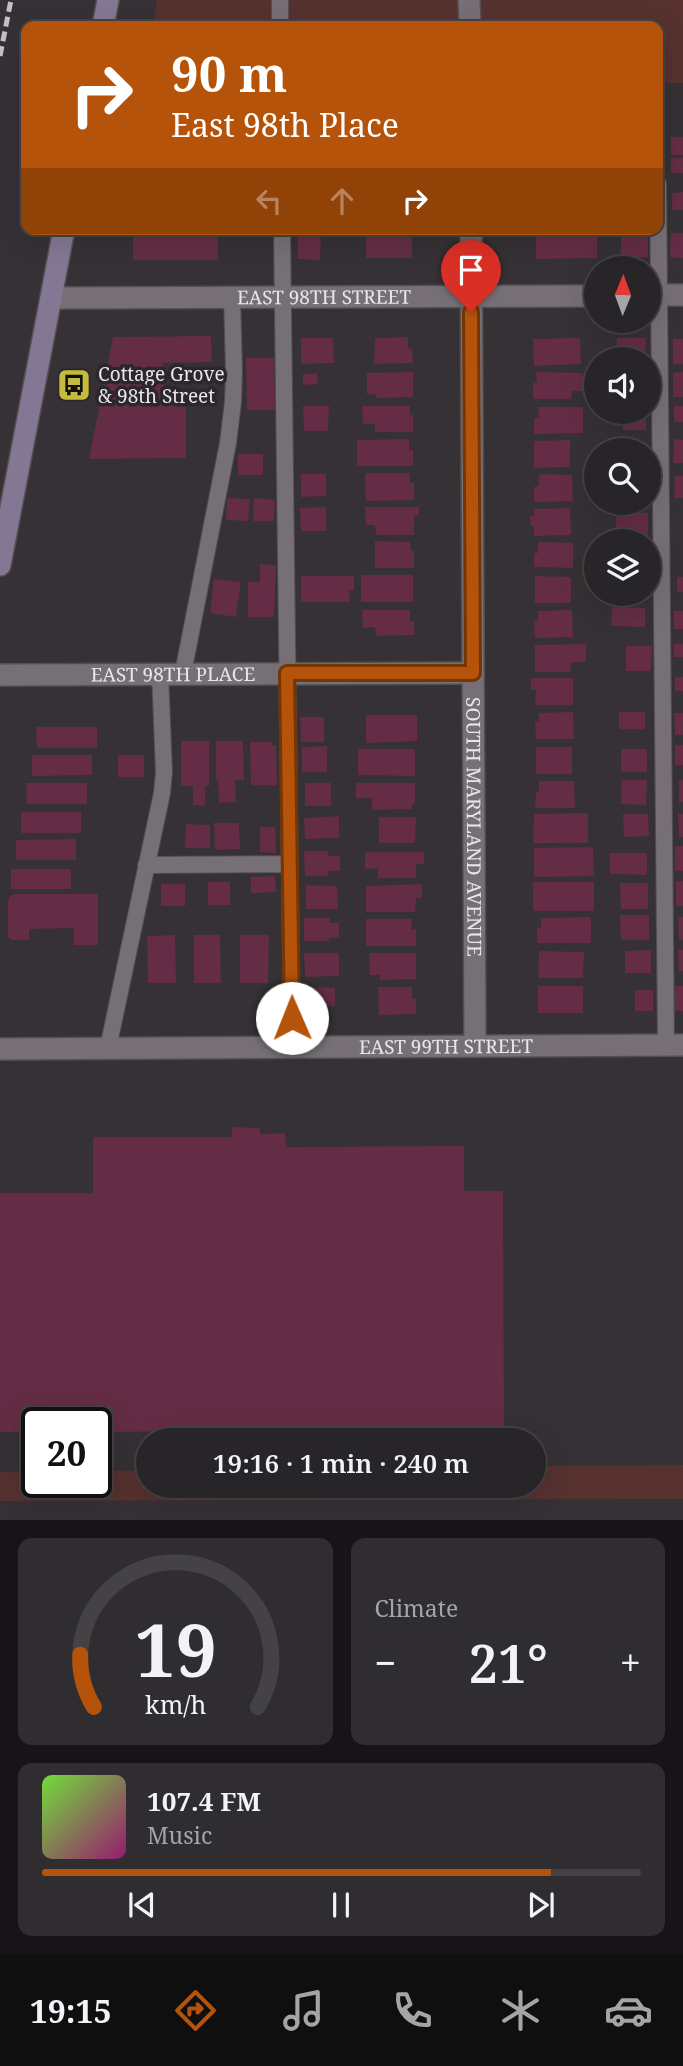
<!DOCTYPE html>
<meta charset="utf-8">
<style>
:root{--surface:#282528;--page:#302d30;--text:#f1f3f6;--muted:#a5a5a8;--line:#444245;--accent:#b45309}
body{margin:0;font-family:"Noto Serif",serif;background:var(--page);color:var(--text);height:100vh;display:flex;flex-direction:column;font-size:26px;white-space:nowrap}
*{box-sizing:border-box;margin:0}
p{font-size:23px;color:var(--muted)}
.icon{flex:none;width:38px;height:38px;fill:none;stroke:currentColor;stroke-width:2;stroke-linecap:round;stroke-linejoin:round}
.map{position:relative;height:1520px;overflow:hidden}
.details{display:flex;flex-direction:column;gap:18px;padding:18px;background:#161416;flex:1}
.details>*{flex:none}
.top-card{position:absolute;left:21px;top:21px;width:642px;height:214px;border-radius:14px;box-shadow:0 7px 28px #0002,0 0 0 2px var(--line);background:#b45309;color:#fff;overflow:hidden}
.needle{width:46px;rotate:1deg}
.controls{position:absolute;left:584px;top:256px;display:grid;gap:14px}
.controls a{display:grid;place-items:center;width:77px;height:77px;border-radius:50%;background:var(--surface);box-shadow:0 7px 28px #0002,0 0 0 2px var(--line);font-size:35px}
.speed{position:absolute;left:21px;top:1407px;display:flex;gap:14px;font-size:35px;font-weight:700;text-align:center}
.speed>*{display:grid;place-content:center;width:91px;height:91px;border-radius:50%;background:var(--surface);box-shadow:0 7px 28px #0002,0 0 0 2px var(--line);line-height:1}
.speed .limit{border:4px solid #111;border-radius:10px;background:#fff;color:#111}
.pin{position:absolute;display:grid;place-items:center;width:60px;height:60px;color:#fff;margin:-72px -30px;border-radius:50% 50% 50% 0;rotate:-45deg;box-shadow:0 0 7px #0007}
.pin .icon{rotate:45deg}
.me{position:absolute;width:77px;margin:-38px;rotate:359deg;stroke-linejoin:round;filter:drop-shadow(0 0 5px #0008)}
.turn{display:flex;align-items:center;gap:24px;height:147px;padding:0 35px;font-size:32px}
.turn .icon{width:91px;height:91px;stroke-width:2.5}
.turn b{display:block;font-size:49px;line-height:60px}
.lanes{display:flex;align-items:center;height:66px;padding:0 35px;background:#0003;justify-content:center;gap:35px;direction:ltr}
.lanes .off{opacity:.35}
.big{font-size:52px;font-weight:600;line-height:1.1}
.details .card{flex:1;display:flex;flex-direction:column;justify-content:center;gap:10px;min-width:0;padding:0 24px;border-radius:14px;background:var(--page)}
.details .dial{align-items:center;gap:0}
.dial svg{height:182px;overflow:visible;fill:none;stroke:var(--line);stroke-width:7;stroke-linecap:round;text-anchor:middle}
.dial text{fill:var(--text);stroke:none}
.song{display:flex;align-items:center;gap:21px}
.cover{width:84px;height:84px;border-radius:10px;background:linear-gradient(135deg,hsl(100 70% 55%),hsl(320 70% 35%))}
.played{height:7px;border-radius:4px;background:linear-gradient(90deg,var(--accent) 85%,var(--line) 85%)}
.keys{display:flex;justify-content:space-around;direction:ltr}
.heat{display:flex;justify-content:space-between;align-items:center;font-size:38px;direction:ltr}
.details .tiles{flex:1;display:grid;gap:18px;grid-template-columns:1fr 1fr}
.card:last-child{grid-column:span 2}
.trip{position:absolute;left:136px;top:1428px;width:410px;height:70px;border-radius:35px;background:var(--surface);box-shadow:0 7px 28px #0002,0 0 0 2px var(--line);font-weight:600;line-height:70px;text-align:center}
.dock{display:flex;height:112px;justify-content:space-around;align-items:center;background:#100f10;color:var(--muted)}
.dock .icon{width:49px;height:49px}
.dock .active{color:var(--accent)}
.dock b{font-size:32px;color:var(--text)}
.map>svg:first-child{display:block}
.green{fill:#563130}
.building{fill:#642d45}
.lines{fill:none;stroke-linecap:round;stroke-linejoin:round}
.lane-casing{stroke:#524e52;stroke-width:18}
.street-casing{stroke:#524e52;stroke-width:24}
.secondary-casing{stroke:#524e52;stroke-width:24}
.lane{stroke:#767076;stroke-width:16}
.street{stroke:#767076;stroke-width:21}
.secondary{stroke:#847794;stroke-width:21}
.rail{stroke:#c4c1c4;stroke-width:5;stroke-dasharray:10 5;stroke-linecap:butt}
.route-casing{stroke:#753606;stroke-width:18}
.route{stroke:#b45309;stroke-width:12}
.labels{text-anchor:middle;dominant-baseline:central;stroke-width:7;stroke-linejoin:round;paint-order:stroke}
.street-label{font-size:19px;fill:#e9e6e9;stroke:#2b272b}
.poi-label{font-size:19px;fill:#e9e6e9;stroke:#2b272b;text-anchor:start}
</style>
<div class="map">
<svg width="683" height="1520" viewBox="0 0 683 1520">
<rect width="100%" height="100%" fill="#353135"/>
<path class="green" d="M157,0h526v83h-19l-1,39h-5v-96h-505z
M683,1465v34l-683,2v-29l37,-1v11h59v-11l53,-1v16h385v-20z"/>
<path class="building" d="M671,137h12v18h-12z
M671,158h12v15h-12z
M683,192v18h-11v-17z
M366,229h46v29h-46z
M621,229h27v28h-27z
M536,230h61v28l-61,1z
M133,232h85v28h-85z
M298,232h23l-1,28 -22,-1z
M671,233h12v25l-13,-1z
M211,336l1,26 -49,1 1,39h22v56l-97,1 24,-122z
M408,337v11l4,1 1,14 -39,1 1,-26z
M301,338h32l1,25 -33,1z
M580,338l1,26 -47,2 -1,-27z
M617,338h29l-1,21h-29z
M673,339h10v25h-10z
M246,358h28l1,52h-28z
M413,372v25l-37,1v-3l-9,-1v-21z
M536,372l47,1v18h-11l-1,8h-38v-16h4z
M683,372v25h-10v-24z
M317,373l1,11 -15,1v-11z
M303,406h26l-1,25h-24z
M362,406h48v9h3v17h-38v-8h-12z
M674,406h9v16h-9z
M538,407h45v26l-49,1v-16h5z
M623,411h23v19h-23z
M409,439v11h4v16h-56v-26z
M674,439l9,1v23h-10z
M570,440v27l-36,1v-27z
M620,442l26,1v7h-26z
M238,454h25v21h-25z
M365,473h45v10h4v17l-48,1z
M301,474h25v22l-25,1z
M539,474l33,1 1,26 -39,1v-15l5,-1z
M675,476h8v22h-9z
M227,498l23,1 -2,22 -22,-1z
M254,498l21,2 -1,21h-21z
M326,507v24h-25l-1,-23z
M365,507h54v8h-5v20h-38l-1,-10h-9z
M570,508l1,27 -37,1v-10h-3l-1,-10h4v-7z
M616,513h32v23h-25l-1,-6 -6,-1z
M375,541l35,1 1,9h3v17h-39z
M538,542l35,1v25l-39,-1v-14h4z
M260,564l16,1 -2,52h-26v-35h12z
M361,575h52v27h-52z
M301,576h53v14h-5l1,12h-49z
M535,576l36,1v26h-36z
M677,577h6v15h-6z
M214,579l27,3 -5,35 -26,-4z
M624,593h25v6h-25z
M612,607l33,1v19l-34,-1z
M362,610h48v11h4v14l-38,1 -1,-9 -12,1z
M572,610l1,27 -38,1 -1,-17h4v-10z
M674,611h9v18h-9z
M586,644v18l-16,1 1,9h-36v-27z
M674,644h9v13h-9z
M626,646h26l-1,25h-25z
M675,677h8v14h-8z
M531,678h42v27h-38l1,-15h-5z
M573,712l1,27h-38l-1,-17h4v-9z
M619,712h26v17h-26z
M674,713h9v22h-8z
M366,715h51v26l-51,2z
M300,717h24v25h-23z
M36,727h61v21h-60z
M181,741h28v45h-4v20l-12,-1v-19h-12z
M216,741h27l1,39h-9l1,22 -17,1 -1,-24 -2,1z
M250,742h22v3h4l1,40h-26z
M675,745h8v20h-8z
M327,746v26h-25v-25z
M536,747h36v27h-36z
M358,749h57v27l-57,-1z
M621,749h26v23h-26z
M32,755h60v20l-60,1z
M118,755h26v22h-26z
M622,780h25l-1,25 -25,-1z
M679,780h4v22h-4z
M539,781h35l1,27h-40l1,-16h3z
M26,783h61v21h-60z
M305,783h26v23h-26z
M356,783h59v20l-3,1v5l-40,1v-12h-16z
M21,812h60v21h-60z
M588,813v30h-55l1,-29z
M623,814h25l1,22 -25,1z
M678,814h5v23h-4z
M339,816v22l-34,1 -1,-21z
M379,817h37l-1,26h-36z
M214,823h25l1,26 -25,1z
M186,824l24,1v23h-25z
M260,827h15l1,26 -16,-1z
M76,839v21h-60v-20z
M675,846h8v25h-8z
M593,847l1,29 -60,1v-29z
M304,851h24v5h12v15h-12v5h-23z
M365,852h59v12h-8v14h-38v-10l-13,1z
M610,853h37v22l-37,-1z
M11,869h60v20h-60z
M275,876l1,16 -25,1v-16z
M676,881h7v25h-7z
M208,882h22v23h-22z
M533,882h61v29h-61z
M620,883h28v26h-27z
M161,884h24v22h-24z
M422,884v14h-6l-1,14h-49v-26z
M306,885l31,1 1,23h-32z
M14,894h84v51h-24v-17l-45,1v11h-17l-4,-3v-34l1,-6z
M620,915h29v25h-28z
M591,917v26h-54v-15h4v-10z
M678,917h5v23h-4z
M304,918h26v5h9v14l-10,1v3h-25z
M366,919h46l-1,11 5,-1v17h-50z
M175,935l1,48h-28l-1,-47z
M194,935h26l1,48h-27z
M240,935h29l-1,48h-28z
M651,950v23h-26v-22z
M678,950h5v21h-4z
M539,951l45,1 -1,26h-45z
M304,953h35v23l-34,1z
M369,953h47v26l-36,1v-5h-10z
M538,986h45v27h-45z
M675,986h8v25h-8z
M301,987l34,1v18h-9v8l-25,-1z
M378,987h34v12l4,-1v16l-37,1z
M635,990h18v21h-18z
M232,1127l28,1v6l25,-1 1,14 178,-1v45h39l1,238 -408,3v-9h-59v9h-37v-239h93v-56h139z"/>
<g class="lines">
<defs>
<path id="lane" d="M280,0v26
M658,184l8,861
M282,229l10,818
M183,673l45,-230 5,-41 1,-31 -2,-74
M146,865l144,-1
M108,1048l54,-255 2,-21 -4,-99"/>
<g id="street">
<path d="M469,0l1,26"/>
<path id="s1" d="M471,229l4,817"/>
<path d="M649,295h34"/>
<path id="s2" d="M51,298l546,-2"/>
<path id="s3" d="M0,675l473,-2"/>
<path id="s4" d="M0,1049l683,-4"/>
</g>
<path id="secondary" d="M103,26l5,-26
M0,565l64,-336"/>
</defs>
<use href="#lane" class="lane-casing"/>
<use href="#street" class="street-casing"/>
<use href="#secondary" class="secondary-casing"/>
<use href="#lane" class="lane"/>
<use href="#street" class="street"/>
<use href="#secondary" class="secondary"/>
<path class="rail" d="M0,56l11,-56"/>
</g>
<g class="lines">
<defs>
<path id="route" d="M292,1018l-5,-345h186l-2,-361"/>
</defs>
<use href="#route" class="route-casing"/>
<use href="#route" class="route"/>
</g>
<defs>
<symbol id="bus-square" viewBox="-11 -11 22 22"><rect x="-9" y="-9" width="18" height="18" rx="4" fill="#c6bc3c" stroke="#2b272b"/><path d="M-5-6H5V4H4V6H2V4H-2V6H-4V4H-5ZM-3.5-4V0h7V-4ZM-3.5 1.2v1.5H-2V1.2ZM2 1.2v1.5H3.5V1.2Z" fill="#111"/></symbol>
</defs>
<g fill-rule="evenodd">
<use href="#bus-square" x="55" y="366" width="38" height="38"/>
</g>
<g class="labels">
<g class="street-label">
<text stroke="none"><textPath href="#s2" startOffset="273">EAST 98TH STREET</textPath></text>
<text stroke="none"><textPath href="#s3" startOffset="173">EAST 98TH PLACE</textPath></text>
<text stroke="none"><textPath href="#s1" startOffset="598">SOUTH MARYLAND AVENUE</textPath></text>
<text stroke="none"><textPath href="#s4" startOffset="446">EAST 99TH STREET</textPath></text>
</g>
<g class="poi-label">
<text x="98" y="374">Cottage Grove<tspan x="98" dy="22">&amp; 98th Street</tspan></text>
</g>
</g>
</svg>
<div class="controls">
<a><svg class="needle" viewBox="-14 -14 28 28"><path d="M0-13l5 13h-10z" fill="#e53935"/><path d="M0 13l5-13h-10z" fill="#a5a5a8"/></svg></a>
<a><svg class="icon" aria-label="sound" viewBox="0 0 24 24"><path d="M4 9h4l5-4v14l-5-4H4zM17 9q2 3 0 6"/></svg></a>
<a><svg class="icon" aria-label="search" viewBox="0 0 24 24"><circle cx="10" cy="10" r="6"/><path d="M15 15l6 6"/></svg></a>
<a><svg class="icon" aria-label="layers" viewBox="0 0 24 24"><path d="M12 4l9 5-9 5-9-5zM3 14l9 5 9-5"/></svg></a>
</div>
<div class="speed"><div class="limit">20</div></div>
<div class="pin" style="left:471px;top:312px;background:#d93025"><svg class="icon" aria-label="arrive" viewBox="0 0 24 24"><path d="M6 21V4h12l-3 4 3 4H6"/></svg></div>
<svg class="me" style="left:292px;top:1018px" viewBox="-20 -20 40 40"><circle r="19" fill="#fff"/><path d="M0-13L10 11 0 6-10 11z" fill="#b45309"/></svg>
<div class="trip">19:16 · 1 min · 240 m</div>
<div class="top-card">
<div class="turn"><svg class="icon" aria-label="right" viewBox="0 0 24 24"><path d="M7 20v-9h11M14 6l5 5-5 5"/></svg><div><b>90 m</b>East 98th Place</div></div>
<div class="lanes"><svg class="icon off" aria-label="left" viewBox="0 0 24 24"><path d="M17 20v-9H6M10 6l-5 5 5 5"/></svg><svg class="icon off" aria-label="ahead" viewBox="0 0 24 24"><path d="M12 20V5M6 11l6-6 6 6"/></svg><svg class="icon" aria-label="right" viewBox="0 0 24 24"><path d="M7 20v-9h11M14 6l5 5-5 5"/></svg></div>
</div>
</div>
<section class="details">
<div class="tiles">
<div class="card dial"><svg viewBox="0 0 100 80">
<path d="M14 69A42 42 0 1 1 86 69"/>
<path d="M14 69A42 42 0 0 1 8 46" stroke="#b45309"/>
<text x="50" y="56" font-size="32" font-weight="700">19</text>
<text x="50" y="72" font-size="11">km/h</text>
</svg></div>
<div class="card"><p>Climate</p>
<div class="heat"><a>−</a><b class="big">21°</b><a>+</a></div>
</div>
<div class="card">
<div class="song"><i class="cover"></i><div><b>107.4 FM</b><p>Music</p></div></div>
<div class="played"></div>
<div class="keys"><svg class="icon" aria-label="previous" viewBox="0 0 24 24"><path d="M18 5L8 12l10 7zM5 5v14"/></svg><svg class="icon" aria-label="pause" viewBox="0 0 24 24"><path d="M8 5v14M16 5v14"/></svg><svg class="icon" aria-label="next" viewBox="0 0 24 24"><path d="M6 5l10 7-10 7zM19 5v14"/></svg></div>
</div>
</div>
</section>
<nav class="dock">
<b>19:15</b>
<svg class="icon active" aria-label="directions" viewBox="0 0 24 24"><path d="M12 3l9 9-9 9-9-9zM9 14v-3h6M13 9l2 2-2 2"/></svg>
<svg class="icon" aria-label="music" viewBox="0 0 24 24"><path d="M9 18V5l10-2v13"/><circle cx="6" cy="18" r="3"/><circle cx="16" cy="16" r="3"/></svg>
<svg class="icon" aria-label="phone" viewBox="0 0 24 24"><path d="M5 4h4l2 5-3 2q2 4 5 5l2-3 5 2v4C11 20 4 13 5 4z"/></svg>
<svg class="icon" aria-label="climate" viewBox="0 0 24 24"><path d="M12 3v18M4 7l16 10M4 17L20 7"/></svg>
<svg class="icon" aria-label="car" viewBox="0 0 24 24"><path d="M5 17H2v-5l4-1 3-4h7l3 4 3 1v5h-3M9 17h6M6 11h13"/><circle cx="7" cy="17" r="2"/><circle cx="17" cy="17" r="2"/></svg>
</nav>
